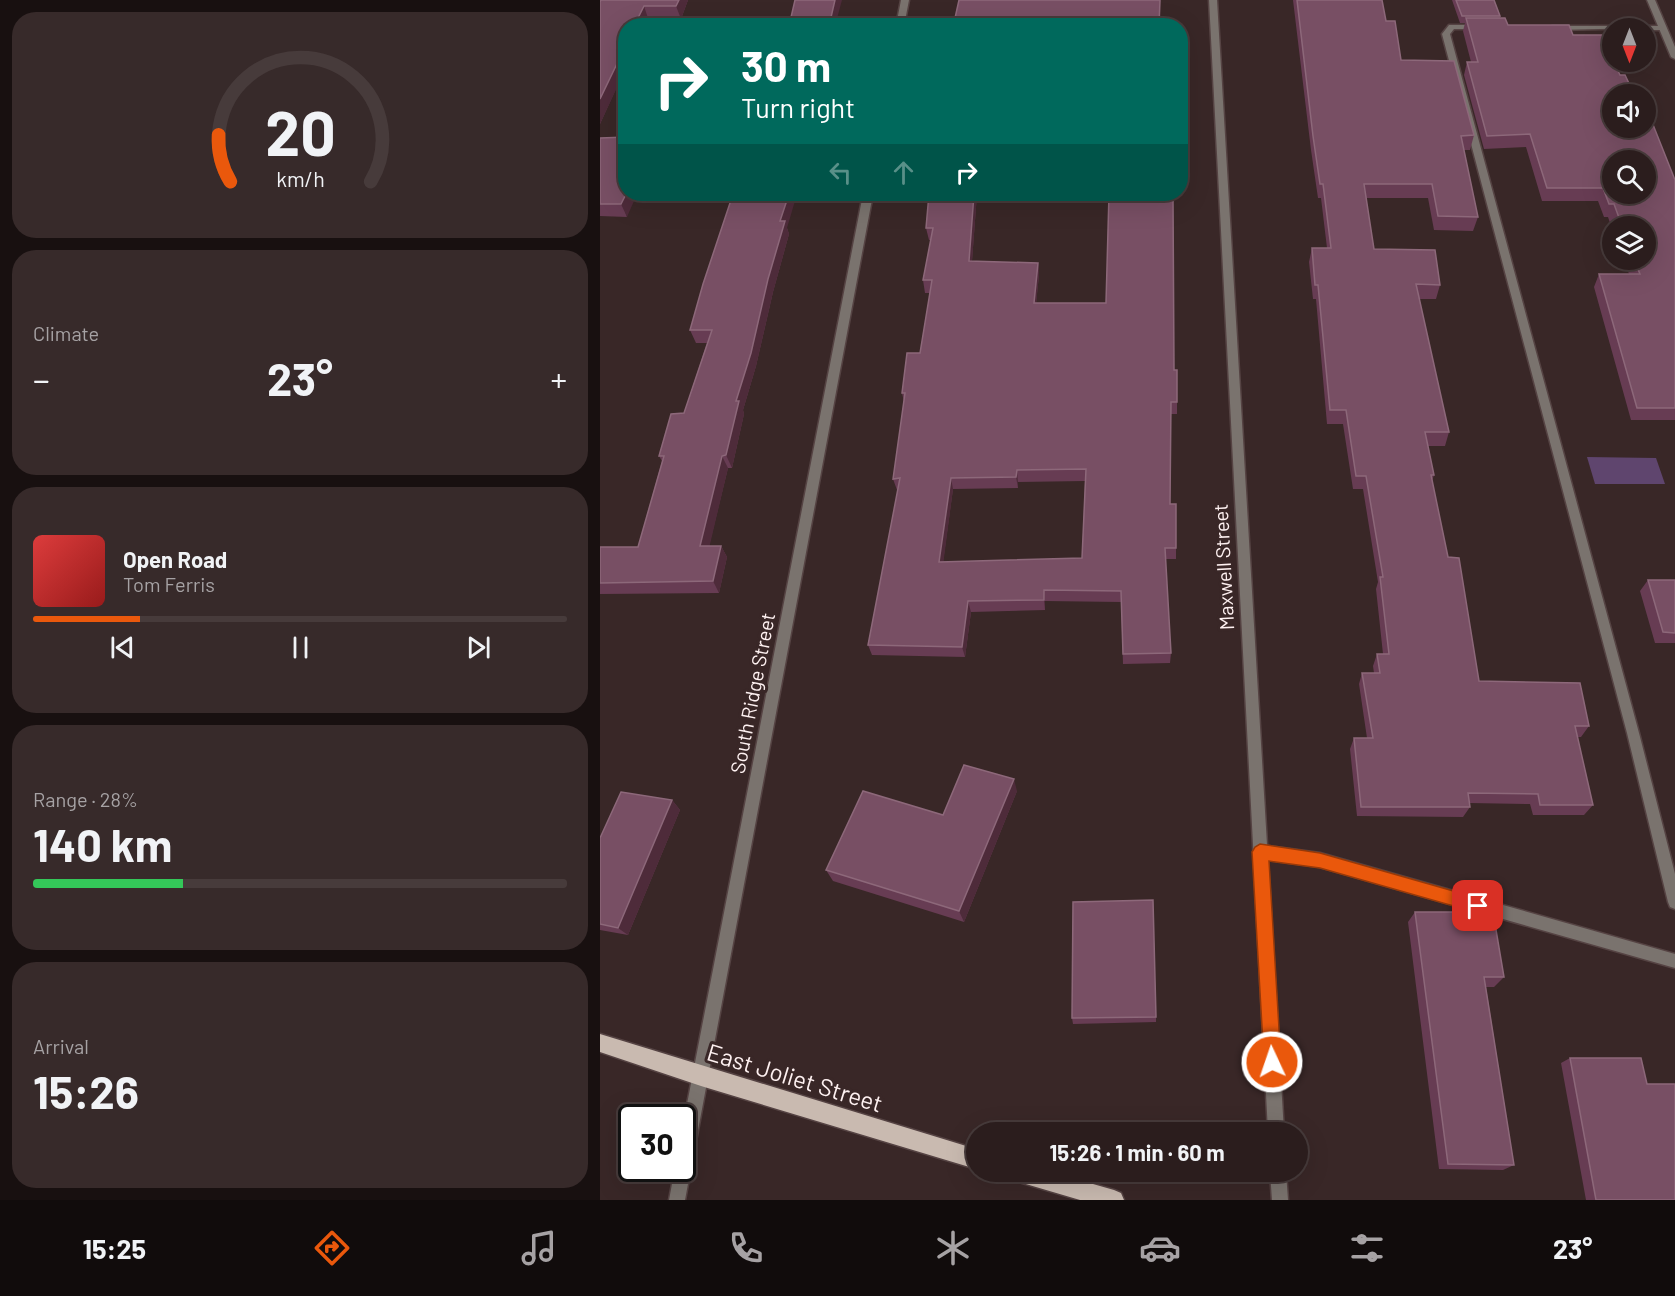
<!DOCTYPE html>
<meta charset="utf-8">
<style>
:root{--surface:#2b1d1d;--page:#372a2a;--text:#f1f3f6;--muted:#a6a2a4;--line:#473b3b;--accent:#ea580c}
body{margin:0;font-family:Barlow,sans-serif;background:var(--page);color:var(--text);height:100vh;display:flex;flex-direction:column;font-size:22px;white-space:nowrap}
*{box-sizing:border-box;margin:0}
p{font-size:20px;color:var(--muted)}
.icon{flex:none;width:33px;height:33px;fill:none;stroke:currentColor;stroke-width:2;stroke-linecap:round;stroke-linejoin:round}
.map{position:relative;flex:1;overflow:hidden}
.sheet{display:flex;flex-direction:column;gap:12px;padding:12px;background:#181010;width:600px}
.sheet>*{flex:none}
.guide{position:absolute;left:18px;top:18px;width:570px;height:183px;border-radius:24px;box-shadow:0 6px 24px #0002,0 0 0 2px var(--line);background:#00695c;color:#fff;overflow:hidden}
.needle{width:39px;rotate:180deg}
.fabs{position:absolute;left:1002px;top:18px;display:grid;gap:12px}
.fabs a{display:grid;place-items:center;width:54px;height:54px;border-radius:50%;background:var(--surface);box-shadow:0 6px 24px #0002,0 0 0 2px var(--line);font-size:30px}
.speed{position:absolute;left:18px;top:1104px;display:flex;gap:12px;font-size:30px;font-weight:700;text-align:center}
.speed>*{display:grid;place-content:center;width:78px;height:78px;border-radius:50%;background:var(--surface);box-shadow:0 6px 24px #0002,0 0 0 2px var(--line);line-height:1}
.speed .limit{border:3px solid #111;border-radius:9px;background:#fff;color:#111}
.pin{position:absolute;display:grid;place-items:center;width:51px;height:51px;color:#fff;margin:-26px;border-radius:12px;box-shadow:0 3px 9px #0006}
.me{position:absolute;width:66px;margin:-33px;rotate:357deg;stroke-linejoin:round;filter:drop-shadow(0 0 4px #0008)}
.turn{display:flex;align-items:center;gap:21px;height:126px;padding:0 24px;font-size:27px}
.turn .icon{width:78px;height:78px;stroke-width:2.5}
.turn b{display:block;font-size:42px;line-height:51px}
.lanes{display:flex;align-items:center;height:57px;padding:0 24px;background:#0003;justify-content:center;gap:30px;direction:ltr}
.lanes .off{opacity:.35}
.big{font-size:45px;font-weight:700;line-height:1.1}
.sheet .card{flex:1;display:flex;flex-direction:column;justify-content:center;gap:9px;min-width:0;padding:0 21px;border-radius:24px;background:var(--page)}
.sheet .dial{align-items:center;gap:0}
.dial svg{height:156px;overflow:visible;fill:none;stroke:var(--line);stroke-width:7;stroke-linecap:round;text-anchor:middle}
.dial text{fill:var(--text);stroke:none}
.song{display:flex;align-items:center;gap:18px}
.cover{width:72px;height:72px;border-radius:9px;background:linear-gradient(135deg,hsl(0 70% 55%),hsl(0 70% 35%))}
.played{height:6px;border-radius:3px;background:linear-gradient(90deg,var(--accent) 20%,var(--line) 20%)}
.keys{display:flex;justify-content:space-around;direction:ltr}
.heat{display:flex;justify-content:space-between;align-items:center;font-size:33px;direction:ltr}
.charge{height:9px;border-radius:4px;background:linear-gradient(90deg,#34c759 28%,var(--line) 0)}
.trip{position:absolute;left:366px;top:1122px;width:342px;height:60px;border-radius:30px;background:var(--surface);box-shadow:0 6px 24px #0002,0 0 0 2px var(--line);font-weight:700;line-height:60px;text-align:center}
.tabs{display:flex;height:96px;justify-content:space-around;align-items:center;background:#110c0c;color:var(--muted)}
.tabs .icon{width:42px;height:42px}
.tabs .active{color:var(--accent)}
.tabs b{font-size:27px;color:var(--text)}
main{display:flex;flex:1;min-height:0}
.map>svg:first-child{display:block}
.water{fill:#5f456e}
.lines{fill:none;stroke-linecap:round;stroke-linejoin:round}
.lane-casing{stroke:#554343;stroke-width:3}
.street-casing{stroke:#554343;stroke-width:3}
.primary-casing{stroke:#554343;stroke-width:3}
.lane{fill:#7a736e;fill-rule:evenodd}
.street{fill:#7a736e;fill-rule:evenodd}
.primary{fill:#c9bab0;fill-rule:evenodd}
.wall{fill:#673c53;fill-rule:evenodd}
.shaded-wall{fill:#4e2b3a}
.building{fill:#784f64;stroke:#8d687a;stroke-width:1.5;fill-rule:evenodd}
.route{fill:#ea580c;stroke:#983908;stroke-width:1.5}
.labels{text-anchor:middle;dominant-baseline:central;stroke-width:6;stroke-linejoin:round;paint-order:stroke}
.street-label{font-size:20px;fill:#fef1f1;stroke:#392727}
.near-street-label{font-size:24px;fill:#fef1f1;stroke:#392727}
</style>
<main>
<section class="sheet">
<div class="card dial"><svg viewBox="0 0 100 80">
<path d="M14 69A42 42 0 1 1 86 69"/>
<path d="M14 69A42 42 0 0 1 8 45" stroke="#ea580c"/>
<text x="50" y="56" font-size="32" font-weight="700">20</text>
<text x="50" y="72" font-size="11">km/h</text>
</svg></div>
<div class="card"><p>Climate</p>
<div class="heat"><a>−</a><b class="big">23°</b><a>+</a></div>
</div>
<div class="card">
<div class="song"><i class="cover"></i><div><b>Open Road</b><p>Tom Ferris</p></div></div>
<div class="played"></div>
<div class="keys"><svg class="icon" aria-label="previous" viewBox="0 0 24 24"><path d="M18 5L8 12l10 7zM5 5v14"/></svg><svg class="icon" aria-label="pause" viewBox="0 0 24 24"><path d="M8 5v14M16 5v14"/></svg><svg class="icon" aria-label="next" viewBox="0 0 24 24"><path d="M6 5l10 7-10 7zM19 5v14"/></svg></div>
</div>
<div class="card"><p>Range · 28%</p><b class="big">140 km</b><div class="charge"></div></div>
<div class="card"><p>Arrival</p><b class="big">15:26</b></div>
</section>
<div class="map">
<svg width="1075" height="1200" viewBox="0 0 1075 1200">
<rect width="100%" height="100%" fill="#392727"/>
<path class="water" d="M987,457l69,1 9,26h-70z"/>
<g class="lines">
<defs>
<path id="lane" d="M849,25h29l4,2 -4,2h-24l-4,5 189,699 36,141v35l-5,-2 -2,-5 -41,-169 -185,-699z
M952,26h110l4,2 -4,2h-16v-2l-91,2 -4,-2z
M660,845l60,8 355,101v14l-355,-101 -60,-8 -5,-2 -2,-5 2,-5z"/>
<path id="street" d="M301,0h8l-5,26h-8z
M609,0h8l67,1132h-16z
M1047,0h8l20,47v12l-4,-2z
M263,194h10l-188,1006h-16l6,-32h7v-38z
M670,1172h16l2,28h-16z"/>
<path id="primary" d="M0,1034l376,115v20l-275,-83 -101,-34z
M409,1172h42l63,18 7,3 3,7h-44l-61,-18 -7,-3z"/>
</defs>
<use href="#lane" class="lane-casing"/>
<use href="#street" class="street-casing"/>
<use href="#primary" class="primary-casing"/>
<use href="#lane" class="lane"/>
<use href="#street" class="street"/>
<use href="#primary" class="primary"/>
</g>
<path class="wall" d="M1,0h87l-7,19 -33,-1 -48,106v-122z
M693,0h89l4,21 15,39 73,75 -4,15h-6l14,67 -5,14 -39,-1 -6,-32h-62l8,51 66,36 -4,14h-17l30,133 -4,14h-17l6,29 -2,6 16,76 31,124 110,45 -8,11h-4l16,68 -9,10h-51l-3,-11 -61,-1 1,4 -7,10 -106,-1 -7,-67 4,-11h13l-8,-54 3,-11h12l-1,-7 4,-12h6l-7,-65 2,-7 -15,-93h-10l-10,-65h-16l-11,-125h-3l-4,-37 3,-14h15l-6,-50h-3l-7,-48z
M852,0h42l6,16v2l8,7 65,10 39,59 63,86v240h-44l-37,-133 5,-13h30l-5,-14h22v-34h-34v3l-4,-12h-4l-6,-16h-56l-16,-54 -42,2 -20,-74 3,-13h4l-8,-31 2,-8h-5z
M355,18l204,8h-203z
M0,138l27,79 -27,-1z
M329,194h48l-5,67 66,2 1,12 -3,28 138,67 3,32v12h-6l-1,90 6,44v11h-11l6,94 -1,10 -47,1 -2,-62 -76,-1v9l-74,2 -6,45 -93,-2 -4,-10 30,-155h-1l-4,-11 11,-77 -2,-9 18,-40 10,-60h-5l-2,-13 8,-40h-2l-3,-12zM485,481l-3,77 -139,4 10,-73 65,-1v-6z
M187,228l2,6 -16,58 -17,74 -13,44 1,4 -12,54h-4l-19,78h12l6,11 -8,36 -119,1v-47h38l24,-86 -3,-5 25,-43 23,-70h-11l-6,-13z
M1048,580h27v63h-20l-15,-52z
M417,791l-53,131 -131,-41 -7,-11 117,-55z
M72,800l8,10 -52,125 -28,-5v-92z
M815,912l89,65 -10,10h-8l28,178 -11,5 -64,-1 -31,-247z
M556,1017v5l-83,2 -1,-6z
M970,1058l77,26 28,116h-89l-25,-137z"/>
<path class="shaded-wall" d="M79,0h9l-7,19 -5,-13z
M235,0h7l-7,26h-6z
M44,6l4,12 -3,8h-11z
M26,45v23l-26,56v-25z
M26,194h11l-10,23 -6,-13z
M189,194h8l-10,34 2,6 -16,58 -17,74 -13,44 1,4 -12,54 -6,-13 10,-54 44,-180z
M374,194h3l-6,80 -2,-13z
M438,263l1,12 -4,40 -1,-12z
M122,456l6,12 -21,89 -7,-11z
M417,470l1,12v6l-2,-11z
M351,478l2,11 -11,84 -3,-11z
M121,546l6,11 -8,36 -6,-12z
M444,590l1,11v9l-1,-10z
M368,601l3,11 -6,45 -3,-10z
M414,779l3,12 -53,131 -5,-11z
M72,800l8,10 -52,125 -10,-7z"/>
<path class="building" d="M1,0h78l-3,6h-32l-10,20h-8v19l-26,54v-97z
M195,0h40l-6,26h-40z
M359,0h201l-1,26h-201l2,-8h-5z
M697,0h85l4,21h9l6,39 53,1 20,74 -13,1 17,81 -40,-1 -6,-32h-68l10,65 61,1 5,35 -24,-1 33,148h-24l9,43h-3l17,82 11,1 20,123 101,2 9,43h-14l18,79h-53l-2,-11 -70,-1 2,14h-109l-7,-69h19l-11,-65h18l-3,-19h12l-9,-77h3l-17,-101h-10l-10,-66h-16l-12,-125h-3l-3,-37h19l-8,-64h-3l-7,-48z
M856,0h38l6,16h-38z
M866,18h39l3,7h61l4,10h31l8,21v6h2l6,13h5l9,19h-22v34h34v-21l29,73v228h-38l-38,-134h41l-6,-14h12v-34h-24l-8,-22h-5l-6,-16h-56l-17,-54 -43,2 -20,-74h11zM1012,160h34v34h-34z
M26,137v57l-5,10h-21v-66z
M133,194h56l-9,27h5l-17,58 -17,74 -15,48h3l-13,54 -4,1 -22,90h21l-8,35 -113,2v-36h38l26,-91h-5l12,-42 13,-1 28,-83h-22l13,-46z
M329,194h45l-5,67 69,2 -4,40h72l3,-109h60v3h4l1,173h3v32h-6l-1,102h6v44h-11l6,105 -48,1 -2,-63 -77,-1v10l-76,1 -6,46 -94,-2 32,-167 -7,1 12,-86h-3l5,-40h13l12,-73h-9l10,-52h-7zM486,469l-4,89 -143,4 12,-84 65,-1 1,-7z
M1048,580h27v53l-12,-1z
M364,765l50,14 -55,132 -133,-41 37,-79 80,24z
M21,792l51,8 -54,128 -18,-4v-86z
M553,900l3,117 -84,1 1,-116z
M815,912h78l11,65h-20l30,188 -66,-1z
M970,1058h71l6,26h28v116h-79z"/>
<path class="route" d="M660,844l60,9 158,45 6,2 2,6 -2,5 -6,2 -158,-45 -51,-7 12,201 -3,6 -6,3 -6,-3 -2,-6 -12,-210 3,-5z"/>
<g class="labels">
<g class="street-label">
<text transform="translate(623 567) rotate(-93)">Maxwell Street</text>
<text transform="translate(152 693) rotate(-79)">South Ridge Street</text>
</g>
<g class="near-street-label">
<text transform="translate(195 1077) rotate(17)">East Joliet Street</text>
</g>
</g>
</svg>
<div class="fabs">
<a><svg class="needle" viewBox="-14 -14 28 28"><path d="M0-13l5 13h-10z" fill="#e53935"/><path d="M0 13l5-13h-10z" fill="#a6a2a4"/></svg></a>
<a><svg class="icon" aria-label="sound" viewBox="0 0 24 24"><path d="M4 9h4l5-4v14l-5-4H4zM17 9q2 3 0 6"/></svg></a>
<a><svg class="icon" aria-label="search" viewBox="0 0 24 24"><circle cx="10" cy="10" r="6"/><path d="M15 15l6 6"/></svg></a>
<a><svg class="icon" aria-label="layers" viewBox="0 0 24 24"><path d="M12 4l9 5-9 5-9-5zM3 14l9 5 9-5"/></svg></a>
</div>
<div class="speed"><div class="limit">30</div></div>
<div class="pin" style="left:878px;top:906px;background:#d93025"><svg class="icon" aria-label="arrive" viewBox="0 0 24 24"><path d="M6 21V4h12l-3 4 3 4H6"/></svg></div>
<svg class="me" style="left:672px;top:1062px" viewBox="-20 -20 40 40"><circle r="17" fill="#ea580c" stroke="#fff" stroke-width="3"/><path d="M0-11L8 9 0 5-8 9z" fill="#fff"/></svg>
<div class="trip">15:26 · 1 min · 60 m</div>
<div class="guide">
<div class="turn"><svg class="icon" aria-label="right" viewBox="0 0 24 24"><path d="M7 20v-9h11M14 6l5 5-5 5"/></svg><div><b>30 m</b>Turn right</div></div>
<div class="lanes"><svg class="icon off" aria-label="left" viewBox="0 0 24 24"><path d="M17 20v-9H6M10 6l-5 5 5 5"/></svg><svg class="icon off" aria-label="ahead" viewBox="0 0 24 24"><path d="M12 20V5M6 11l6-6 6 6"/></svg><svg class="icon" aria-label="right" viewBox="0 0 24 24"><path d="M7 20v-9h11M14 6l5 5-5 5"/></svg></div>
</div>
</div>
</main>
<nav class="tabs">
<b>15:25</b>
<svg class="icon active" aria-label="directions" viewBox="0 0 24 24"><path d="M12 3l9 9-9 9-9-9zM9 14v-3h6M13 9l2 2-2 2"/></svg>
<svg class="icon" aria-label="music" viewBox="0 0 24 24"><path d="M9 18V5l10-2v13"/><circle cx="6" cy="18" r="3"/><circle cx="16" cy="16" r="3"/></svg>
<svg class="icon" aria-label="phone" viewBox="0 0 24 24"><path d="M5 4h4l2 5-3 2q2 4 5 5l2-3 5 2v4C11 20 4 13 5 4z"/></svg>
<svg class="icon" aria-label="climate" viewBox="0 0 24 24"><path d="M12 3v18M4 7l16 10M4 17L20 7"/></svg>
<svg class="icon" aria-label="car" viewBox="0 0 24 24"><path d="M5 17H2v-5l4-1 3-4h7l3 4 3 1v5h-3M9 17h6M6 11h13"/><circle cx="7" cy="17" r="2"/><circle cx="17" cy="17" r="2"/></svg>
<svg class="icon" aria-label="filters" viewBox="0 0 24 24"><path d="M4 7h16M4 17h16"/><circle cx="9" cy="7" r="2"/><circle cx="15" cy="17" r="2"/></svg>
<b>23°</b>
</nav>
